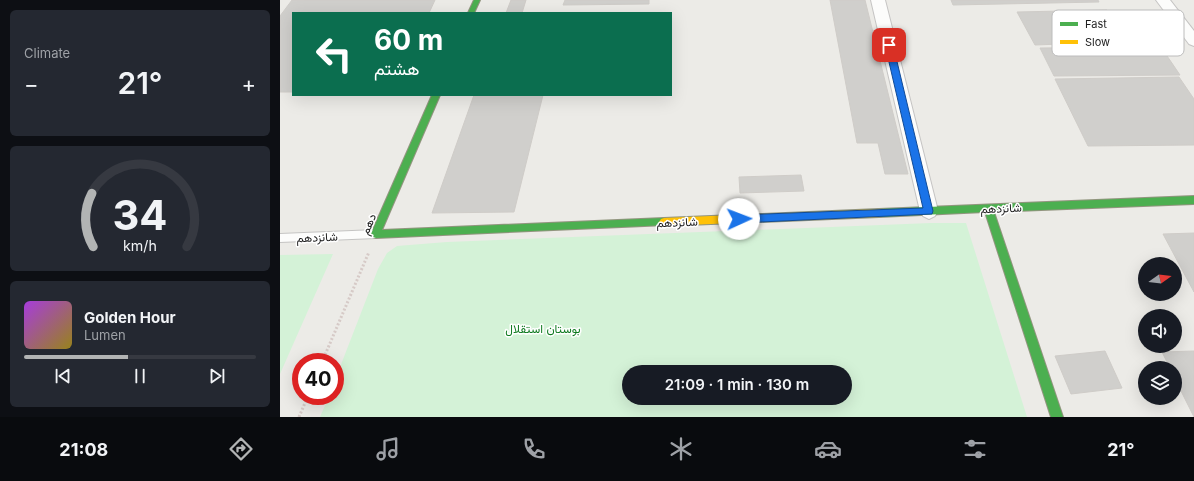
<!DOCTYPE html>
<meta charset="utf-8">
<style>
:root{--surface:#171b24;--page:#242831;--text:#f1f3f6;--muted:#9ea1a6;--line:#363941;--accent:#b2b4b4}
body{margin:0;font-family:Inter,Vazirmatn,sans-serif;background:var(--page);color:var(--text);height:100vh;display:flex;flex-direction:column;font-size:15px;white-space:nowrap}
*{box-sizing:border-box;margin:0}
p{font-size:13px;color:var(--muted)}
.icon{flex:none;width:22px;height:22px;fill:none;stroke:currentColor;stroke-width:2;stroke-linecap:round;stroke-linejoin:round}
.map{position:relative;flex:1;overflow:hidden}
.sheet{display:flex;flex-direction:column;gap:10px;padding:10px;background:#0d0f14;width:280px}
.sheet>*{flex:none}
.hud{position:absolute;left:12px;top:12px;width:380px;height:84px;border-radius:0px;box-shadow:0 4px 16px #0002;background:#0b6e4f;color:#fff;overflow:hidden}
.needle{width:26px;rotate:76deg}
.fabs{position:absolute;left:858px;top:257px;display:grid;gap:8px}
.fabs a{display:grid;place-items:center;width:44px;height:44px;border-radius:50%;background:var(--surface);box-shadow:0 4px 16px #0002;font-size:20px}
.speed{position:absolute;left:12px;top:353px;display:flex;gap:8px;font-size:20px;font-weight:700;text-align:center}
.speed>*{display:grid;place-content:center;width:52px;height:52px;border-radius:50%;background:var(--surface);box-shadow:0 4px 16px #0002;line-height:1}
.speed .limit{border:6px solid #d22;background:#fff;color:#111}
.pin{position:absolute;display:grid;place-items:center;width:34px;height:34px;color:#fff;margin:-17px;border-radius:8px;box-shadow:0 2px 6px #0006}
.me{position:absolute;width:44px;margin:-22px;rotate:88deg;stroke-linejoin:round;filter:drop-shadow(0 0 3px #0008)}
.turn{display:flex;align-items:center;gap:14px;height:84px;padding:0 16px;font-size:18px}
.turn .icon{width:52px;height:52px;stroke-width:2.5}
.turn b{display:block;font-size:28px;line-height:34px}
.big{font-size:30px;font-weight:600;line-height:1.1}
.sheet .card{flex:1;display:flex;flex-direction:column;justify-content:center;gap:6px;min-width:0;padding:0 14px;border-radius:6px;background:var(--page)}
.sheet .dial{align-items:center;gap:0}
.dial svg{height:104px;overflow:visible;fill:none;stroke:var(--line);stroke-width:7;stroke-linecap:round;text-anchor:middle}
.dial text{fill:var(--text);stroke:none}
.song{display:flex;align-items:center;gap:12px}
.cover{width:48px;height:48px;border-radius:6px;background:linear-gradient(135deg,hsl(280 70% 55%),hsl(50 70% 35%))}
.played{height:4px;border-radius:2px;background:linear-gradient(90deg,var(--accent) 45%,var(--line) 45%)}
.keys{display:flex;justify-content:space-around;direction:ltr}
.heat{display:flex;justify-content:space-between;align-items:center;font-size:22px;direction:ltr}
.trip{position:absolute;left:342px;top:365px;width:230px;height:40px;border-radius:20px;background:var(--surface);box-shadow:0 4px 16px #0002;font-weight:600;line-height:40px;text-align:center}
.tabs{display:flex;height:64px;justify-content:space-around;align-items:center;background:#090b0e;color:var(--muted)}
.tabs .icon{width:28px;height:28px}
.tabs .active{color:var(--accent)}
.tabs b{font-size:18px;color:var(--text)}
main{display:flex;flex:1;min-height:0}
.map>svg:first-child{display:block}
.park{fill:#d4f2d7;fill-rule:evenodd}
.building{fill:#d0cfcc;stroke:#cfccc8}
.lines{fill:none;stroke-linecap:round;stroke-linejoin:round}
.lane-casing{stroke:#c5c4c3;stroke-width:2}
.street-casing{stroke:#c5c4c3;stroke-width:2}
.fast-casing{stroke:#92957f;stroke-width:2}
.slow-casing{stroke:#92957f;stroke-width:2}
.path{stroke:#d6cac7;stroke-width:3;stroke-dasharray:2 2;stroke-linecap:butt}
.lane{fill:#fcfcfb;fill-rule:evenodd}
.street{fill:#fcfcfb;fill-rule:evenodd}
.fast{fill:#4caf50;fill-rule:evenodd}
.slow{fill:#ffc107;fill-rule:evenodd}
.route{fill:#1a73e8;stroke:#114b97}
.labels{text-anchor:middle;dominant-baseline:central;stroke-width:3;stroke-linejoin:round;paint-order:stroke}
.street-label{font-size:12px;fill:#1e1e1e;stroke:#fff}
.park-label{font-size:12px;fill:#0e7a1f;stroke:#fff}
.key{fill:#fff;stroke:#bcbcbc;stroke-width:1}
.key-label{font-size:11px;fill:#1e1e1e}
</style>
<main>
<section class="sheet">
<div class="card"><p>Climate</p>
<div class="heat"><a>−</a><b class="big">21°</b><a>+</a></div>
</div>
<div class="card dial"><svg viewBox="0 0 100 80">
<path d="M14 69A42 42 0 1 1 86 69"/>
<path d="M14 69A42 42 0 0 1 13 28" stroke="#b2b4b4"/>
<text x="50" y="56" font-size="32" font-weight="700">34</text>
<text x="50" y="72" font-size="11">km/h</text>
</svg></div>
<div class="card">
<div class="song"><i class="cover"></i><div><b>Golden Hour</b><p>Lumen</p></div></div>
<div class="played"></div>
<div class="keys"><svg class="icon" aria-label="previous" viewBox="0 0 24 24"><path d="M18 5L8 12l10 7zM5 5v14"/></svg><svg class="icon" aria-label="pause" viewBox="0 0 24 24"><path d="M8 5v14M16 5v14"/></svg><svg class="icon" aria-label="next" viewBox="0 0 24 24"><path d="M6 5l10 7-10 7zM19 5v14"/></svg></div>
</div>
</section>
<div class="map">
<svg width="914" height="417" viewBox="0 0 914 417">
<rect width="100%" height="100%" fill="#ecebe7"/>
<path class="park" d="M651,223h35l61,194h-707l9,-21h6v-16l43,-111 9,-16 10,-7 50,-4zM349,372h216v26h-216z
M53,254l-53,120v-119z"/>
<path class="building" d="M12,0h143l-6,13h-136v79h-13v-76z
M231,0h15l-4,13h-16z
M285,0h84v4l-86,1z
M550,0h35l43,174h-23l-7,-31h-21z
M671,0h147l1,2 -146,3z
M827,10l18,26 -68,2 4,6 -26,1 -18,-33z
M881,47l19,28 -126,1 -14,-28z
M899,77l15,22v46l-106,1 -33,-67z
M194,95h69l-29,117 -82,1z
M521,175l3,16 -64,2 -1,-16z
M914,233v59l-31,-58z
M825,351l17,37 -51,6 -16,-38z
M914,351v66l-19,-38v-11h-5l-8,-16z"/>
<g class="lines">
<defs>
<path id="lane" d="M96,230l3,1 2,3 -2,3 -3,1 -96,4v-8z"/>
<path id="street" d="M591,0h14l53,211 -3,5 -6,3 -6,-3 -3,-5z
M876,0h14l24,31v15l-5,-2z"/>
<path id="fast" d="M194,0h6l-6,13h-6z
M152,95h8l-58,135 282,-12 3,1 2,3 -2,3 -291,13 -3,-1 -2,-3z
M914,196v8l-200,8 69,205h-12l-66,-205 -106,5 -3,-1 -2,-3 2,-3 3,-1z"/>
<path id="slow" d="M599,209l3,1 2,3 -2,3 -3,1 -215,9 -3,-1 -2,-3 2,-3 3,-1z"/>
</defs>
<use href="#lane" class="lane-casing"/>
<use href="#street" class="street-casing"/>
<use href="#fast" class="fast-casing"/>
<use href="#slow" class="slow-casing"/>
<path class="path" d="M42,362l47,-110
M19,417l9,-21"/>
<use href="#lane" class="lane"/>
<use href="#street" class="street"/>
<use href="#fast" class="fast"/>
<use href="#slow" class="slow"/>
</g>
<path class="route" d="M609,43l4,2 40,166 -1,3 -193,9 -3,-1 -1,-3 1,-3 3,-1 184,-7 -38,-163z"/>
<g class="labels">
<g class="street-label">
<text transform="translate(721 208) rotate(-2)">شانزدهم</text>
<text transform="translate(397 222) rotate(-2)">شانزدهم</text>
<text transform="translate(88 224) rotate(-67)">دهم</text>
<text transform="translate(37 237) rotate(-2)">شانزدهم</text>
</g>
<g class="park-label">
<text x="263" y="328">بوستان استقلال</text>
</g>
</g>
<rect x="772" y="10" width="132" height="46" rx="6" class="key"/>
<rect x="780" y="22" width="18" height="4" fill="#4caf50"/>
<rect x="780" y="40" width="18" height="4" fill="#ffc107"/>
<g class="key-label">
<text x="805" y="28">Fast</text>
<text x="805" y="46">Slow</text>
</g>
</svg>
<div class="fabs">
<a><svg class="needle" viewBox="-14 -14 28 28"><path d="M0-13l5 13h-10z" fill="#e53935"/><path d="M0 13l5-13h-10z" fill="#9ea1a6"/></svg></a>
<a><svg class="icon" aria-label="sound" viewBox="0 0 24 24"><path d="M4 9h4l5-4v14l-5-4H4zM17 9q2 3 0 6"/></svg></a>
<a><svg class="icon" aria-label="layers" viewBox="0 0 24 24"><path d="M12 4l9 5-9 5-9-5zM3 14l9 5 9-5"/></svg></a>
</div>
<div class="speed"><div class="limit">40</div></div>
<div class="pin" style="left:609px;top:45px;background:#d93025"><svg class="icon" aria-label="arrive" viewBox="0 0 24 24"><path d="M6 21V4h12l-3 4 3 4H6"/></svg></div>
<svg class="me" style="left:459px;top:219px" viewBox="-20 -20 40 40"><circle r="19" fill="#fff"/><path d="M0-13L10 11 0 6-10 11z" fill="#1a73e8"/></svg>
<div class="trip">21:09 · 1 min · 130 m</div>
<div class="hud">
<div class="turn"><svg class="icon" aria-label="left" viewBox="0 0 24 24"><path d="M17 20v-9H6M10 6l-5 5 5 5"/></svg><div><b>60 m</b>هشتم</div></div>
</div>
</div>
</main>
<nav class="tabs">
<b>21:08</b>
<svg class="icon active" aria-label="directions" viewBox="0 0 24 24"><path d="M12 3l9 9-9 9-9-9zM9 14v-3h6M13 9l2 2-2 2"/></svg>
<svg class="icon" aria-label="music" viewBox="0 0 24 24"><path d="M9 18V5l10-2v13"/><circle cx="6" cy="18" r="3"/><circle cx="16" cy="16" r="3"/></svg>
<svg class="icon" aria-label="phone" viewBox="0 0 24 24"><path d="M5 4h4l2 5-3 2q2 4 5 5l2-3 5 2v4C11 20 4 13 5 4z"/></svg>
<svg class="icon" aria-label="climate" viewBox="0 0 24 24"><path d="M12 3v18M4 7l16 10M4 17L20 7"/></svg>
<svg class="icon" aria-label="car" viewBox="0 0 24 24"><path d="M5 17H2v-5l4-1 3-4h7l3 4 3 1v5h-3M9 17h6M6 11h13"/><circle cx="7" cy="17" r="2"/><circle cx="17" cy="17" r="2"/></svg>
<svg class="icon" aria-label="filters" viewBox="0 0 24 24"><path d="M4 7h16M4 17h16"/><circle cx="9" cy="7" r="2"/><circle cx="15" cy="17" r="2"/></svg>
<b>21°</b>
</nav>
